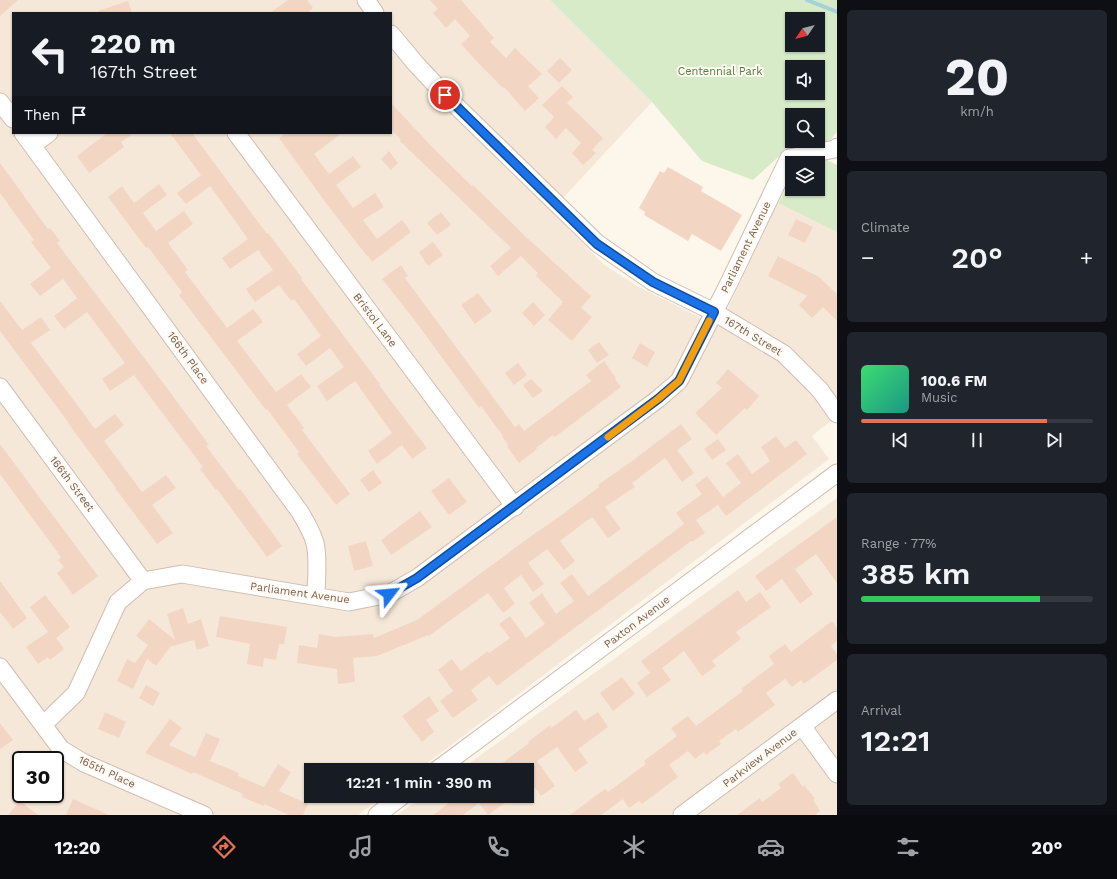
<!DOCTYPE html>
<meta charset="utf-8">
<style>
:root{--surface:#171b24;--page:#20242c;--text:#f1f3f6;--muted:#9ea1a6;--line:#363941;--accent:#e57352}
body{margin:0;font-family:"Work Sans",sans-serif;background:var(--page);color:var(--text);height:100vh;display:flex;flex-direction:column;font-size:15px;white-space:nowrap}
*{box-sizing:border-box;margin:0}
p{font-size:13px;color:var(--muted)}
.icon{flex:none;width:22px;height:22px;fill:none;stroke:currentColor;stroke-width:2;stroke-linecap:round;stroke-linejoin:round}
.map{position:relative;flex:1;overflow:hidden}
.panel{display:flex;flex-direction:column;gap:10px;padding:10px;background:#0d0f14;width:280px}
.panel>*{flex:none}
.top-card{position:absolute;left:12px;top:12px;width:380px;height:122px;border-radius:0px;box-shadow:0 1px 3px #0004;background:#171b24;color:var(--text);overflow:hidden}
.needle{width:26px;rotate:235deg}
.buttons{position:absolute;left:785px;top:12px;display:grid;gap:8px}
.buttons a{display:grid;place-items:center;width:40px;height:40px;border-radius:0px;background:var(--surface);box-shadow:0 1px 3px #0004;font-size:20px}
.speed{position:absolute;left:12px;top:751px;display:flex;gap:8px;font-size:20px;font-weight:700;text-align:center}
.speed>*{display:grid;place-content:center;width:52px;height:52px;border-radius:50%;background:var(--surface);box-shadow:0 1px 3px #0004;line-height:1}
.speed .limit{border:2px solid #111;border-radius:6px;background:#fff;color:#111}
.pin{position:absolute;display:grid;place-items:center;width:34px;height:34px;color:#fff;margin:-17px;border:2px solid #fff;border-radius:50%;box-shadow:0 1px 4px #0007}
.me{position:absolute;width:44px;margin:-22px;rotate:61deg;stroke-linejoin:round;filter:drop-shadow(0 0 3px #0008)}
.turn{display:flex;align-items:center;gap:14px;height:84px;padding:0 12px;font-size:18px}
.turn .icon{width:52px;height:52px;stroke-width:2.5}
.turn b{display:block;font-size:28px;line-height:34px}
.then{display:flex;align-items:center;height:38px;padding:0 12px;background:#0003;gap:8px;font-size:15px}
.big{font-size:30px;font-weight:600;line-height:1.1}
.panel .card{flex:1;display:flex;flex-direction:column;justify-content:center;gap:6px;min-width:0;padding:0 14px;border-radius:6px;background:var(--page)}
.panel .dial{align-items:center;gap:0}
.dial b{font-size:52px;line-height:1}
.song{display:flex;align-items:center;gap:12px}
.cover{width:48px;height:48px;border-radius:6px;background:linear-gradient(135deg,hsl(140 70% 55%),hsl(170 70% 35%))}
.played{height:4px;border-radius:2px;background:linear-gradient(90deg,var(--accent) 80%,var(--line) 80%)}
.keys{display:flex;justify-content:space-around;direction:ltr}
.heat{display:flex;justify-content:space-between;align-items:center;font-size:22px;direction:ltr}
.charge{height:6px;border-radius:3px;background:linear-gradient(90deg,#34c759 77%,var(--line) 0)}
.trip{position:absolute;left:304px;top:763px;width:230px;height:40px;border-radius:0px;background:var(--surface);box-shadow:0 1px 3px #0004;font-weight:600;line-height:40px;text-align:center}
.dock{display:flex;height:64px;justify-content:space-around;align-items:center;background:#090b0e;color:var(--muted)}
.dock .icon{width:28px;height:28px}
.dock .current{color:var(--accent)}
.dock b{font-size:18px;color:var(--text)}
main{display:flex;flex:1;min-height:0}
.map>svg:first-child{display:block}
.residential{fill:#f5e8d9;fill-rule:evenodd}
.green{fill:#d7ebc9;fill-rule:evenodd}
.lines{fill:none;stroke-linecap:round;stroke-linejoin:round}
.stream{stroke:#a5d1d9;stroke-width:4}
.building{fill:#f2d6c3}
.minor-casing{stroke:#d0beb0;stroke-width:19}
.minor{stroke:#fff;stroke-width:17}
.route-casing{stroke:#114b97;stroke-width:10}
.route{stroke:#1a73e8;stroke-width:7}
.slow{stroke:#f59e0b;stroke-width:7}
.labels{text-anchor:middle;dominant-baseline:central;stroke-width:4;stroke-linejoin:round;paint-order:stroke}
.park-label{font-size:11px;fill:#557e44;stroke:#fffaf2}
.street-label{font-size:11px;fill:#795d4d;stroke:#fffaf2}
</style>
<main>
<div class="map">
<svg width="837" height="815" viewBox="0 0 837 815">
<rect width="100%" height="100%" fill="#fdf6eb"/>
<path class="residential" d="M0,0h550l102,102 -101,109 52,53 34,22 82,41 59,-124 59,29v184l-25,20 17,23 -411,311h-107v26h72l-25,19h-358zM13,13h378v120h-378zM21,760h34v34h-34z
M837,498v317h-440l27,-19h103v-26h-67z"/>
<path class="green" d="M550,0h287v132l-10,12 -42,7 -32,29 -51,-19 -50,-59zM792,19h26v26h-26zM792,67h26v26h-26zM792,115h26v26h-26z
M821,157l16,8v67l-59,-29 14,-23v9h26v-26h-9z"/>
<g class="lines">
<path class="stream" d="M807,0l30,12"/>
</g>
<path class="building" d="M0,0h18l-18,16z
M288,0h19l6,8 -6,5h-37z
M430,0h31l33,38 -4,4 16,16 9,-10 27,26 -14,12 11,12 -14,13 -21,-24 -1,1 -21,-21 -21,-23 9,-8 -15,-17 -9,9 -13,-15 5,-4z
M128,1l4,12h-33l-1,-2z
M560,58l12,12 -13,13 -12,-12z
M562,86l11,11 -6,6 36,35 -11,12 4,3 -13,12 -11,-12 9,-10 -15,-15 -10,11 -11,-12 9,-10 -12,-12z
M391,103l45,48 36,35 1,-1 52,51 66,60 -10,12 11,9 -20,24 -24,-21 15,-18 -27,-26 2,-3 -17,-17 -23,20 -8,-10 21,-18 -111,-107 1,-1 -10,-11z
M107,133h27l-13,9 3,5 -35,26 -12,-17z
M170,133h22l75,101 1,-1 34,45 -1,1 79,105 -1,1 48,63 -15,11 -10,-14 -25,19 -9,-13 24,-18 -37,-52 -28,20 -10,-15 27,-19 -14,-19 -24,18 -9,-12 24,-18 -27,-37 -3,2 -12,-16 -24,17 -9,-13 27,-19 -15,-20 -28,19 -8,-11 26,-19 -38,-53 -24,18 -9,-11 24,-18z
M286,133h56l-28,21 15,20 24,-18 8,11 -25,18 17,23 22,-15 9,14 -21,13 14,19 25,-19 9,12 -39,30 -4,-6h-1l-41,-53 -47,-65z
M389,151l9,12 -7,7 -10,-11z
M0,163l48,66 2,-1 10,13 -3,2 104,137 48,65 -3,1 33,44 1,-1 42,57 -15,11 -50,-68 -1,1 -16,-21 3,-2 -69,-92 -24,16 -8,-12 23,-16 -38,-51 -23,17 -10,-13 23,-18 -14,-19 -23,17 -10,-12 21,-16 -20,-26 3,-2 -34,-47z
M668,167l35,20 -2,4 41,24 -21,36 -29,-17 -4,7 -44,-26 1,-3 -6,-4 21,-37 4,2z
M159,184l8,11 -24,18 13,18 28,-20 9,13 -25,19 20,27 -3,2 42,56 26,-19 10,13 -26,19 39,51 25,-18 10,13 -24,18 17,23 -2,2 48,64 -14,11 -39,-51 2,-2 -32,-43 -1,1 -87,-115 3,-3 -34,-45 -2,1 -38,-51 14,-11 12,17z
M441,212l10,13 -14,10 -10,-12z
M796,219l17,8 -8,16 -17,-8z
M433,242l10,13 -15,11 -9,-14z
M778,256l41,21 18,17v27l-14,-14 -11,11 -13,-13 8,-9 -39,-20z
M401,265l7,11 -3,2 110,149 4,-3 5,7 67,-50 -5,-6 18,-14 12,17 -1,1 6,8 -66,50 -2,-2 -17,13 1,1 -18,14 -12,-17 1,-1 -6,-9h1l-22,-30 -2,2 -66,-90 -31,-39z
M478,293l14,18 -17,13 -14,-19z
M0,301l22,29 19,-13 9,13 -19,13 64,86 20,-15 9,11 -20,16 38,51 24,-17 10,13 -24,17 21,28 -16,11 -42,-56h1l-48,-65v-1l-68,-91z
M533,302l12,13 -11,11 -12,-13z
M599,342l10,13 -12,8 -9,-13z
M640,343l15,9 -8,15 -15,-9z
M518,363l9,12 -13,10 -9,-12z
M728,369l31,27 -12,14 -2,-2 -29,27 -21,-22 27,-25 -6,-5z
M531,379l12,12 -10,7 -10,-13z
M681,424l11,15 -15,11 17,23 -12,9 -17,-24 -33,25 3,4 -30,20 16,22 -13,9 -16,-21 -11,8 -21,16 15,20 -11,9 -17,-21 -19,14 16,21 -11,8 -12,-17 -17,13 11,16 -12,9 -15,-20 -59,43 -1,-1 -51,21 -24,2 2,24 -17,2 -1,-15 -40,-6 2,-18 18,3 2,-14 17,3 37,-3 1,4 43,-18 117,-86 29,-20 36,-27 -1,-2 34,-24z
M776,436l9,12 11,-8 11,14 -81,62 -8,-11 -22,15 9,13 -13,9 -1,-1 -194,145 -8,-10 -18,14 7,10 -25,18 -13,-17 13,-10 -15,-21 14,-11 9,12 27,-20 1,2 21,-15 -11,-14 11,-8 16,22 19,-14 -16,-21 13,-10 14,21 18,-13 -14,-18 12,-9 16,22 96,-72 -8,-11 26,-19 -7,-9 12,-9 16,21 18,-14 -15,-20 12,-9 14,20 18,-13 -9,-14z
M718,439l8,11 -14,10 -8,-11z
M0,444l98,132 -25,19 -16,-22 7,-6 -6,-7 3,-3 -61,-83z
M373,470l9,13 -13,9 -9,-12z
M449,478l18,24 -18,13 -18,-24z
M420,511l12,16 -41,28 -10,-15z
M837,517v66l-21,-29 -21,15 18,25 -13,10 -18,-25 -16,12 -11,-15z
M366,541l7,25 -19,5 -6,-25z
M0,581l27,37 -14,11 -13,-17z
M738,590l8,12 14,-10 11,15 -35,25 5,7 -29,22 4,5 -14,10 -18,-25 -22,17 9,12 -24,17 -10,-14 13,-10 -9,-12z
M45,595l25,32 -14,11 8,11 -14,11 -2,-3 -10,7 -12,-17 22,-15 -18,-25z
M183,608l5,16 13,-5 8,27 -12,4 -3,-10 -24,7 -14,19 -9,-7 -14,30 -16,-8 10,-22 8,4 13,-18 -12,-9 13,-17 26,21 -8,-26z
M220,616l67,11 -3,17h-5l-3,16 -12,-2 -1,9 -16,-3 3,-20 -34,-7z
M832,621l5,7v13l-6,5 6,8v6l-33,24 -3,-4 -9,7 -7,-8 -19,14 9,12 -37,27 -2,-3 -17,12 2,3 -15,11 -2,-3 -9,7 -7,-8 -19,14 9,12 -36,27 -3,-3 -10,7 -6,-9 -22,16h-31l35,-26 3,3 38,-28 -2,-3 33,-25 -6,-8 17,-12 8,10 47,-35 -2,-2 33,-25 -5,-8 16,-12 6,8z
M622,677l13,17 -22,17 -13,-18z
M146,685l14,8 -7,13 -14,-8z
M429,696l10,15 -13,9 8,12 -12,10 -20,-26z
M576,710l8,11 14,-9 10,15 -30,22 10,14 -13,9 -18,-25 -20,14 18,25 -14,10 -14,-19v-7h-34l36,-27 -1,-1 22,-17 1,3z
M105,712l21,10 -7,16 -21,-9z
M170,719l12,9 -13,17 26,12 11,-24 14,6 -10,22 29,12 -1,3 26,11 14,-23 13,8 -12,19 29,13 -5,11h-14l-25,-11v2l-22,-9 1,-3 -50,-22 -1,2 -47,-21z
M0,723l13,17 -13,9z
M793,773l10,14 1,-2 11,14 -2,1 7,11 -5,4h-78l23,-17 2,4 19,-14 -3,-4z
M458,796h56l-26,19 -9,-12 -16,12h-30z
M73,799l36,16h-43z
M20,801l18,14h-30z"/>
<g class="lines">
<defs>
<path id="minor" d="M366,0l9,13
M391,34l25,30 29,31 152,148 56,39 61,30 70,42 36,36 17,24
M0,102l13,17
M23,133l277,379c6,10 12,20 15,31 4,17 1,36 1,53
M236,133l279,374
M33,145l16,-12
M0,387l143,194
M0,667l61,82 23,14 120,52
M43,725l33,-32 42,-91 25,-21 39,-7 167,28 40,-8 28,-16 241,-179 21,-18 49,-96 61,-127 46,-9 2,-2
M802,726l35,48
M437,770l400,-297
M377,815l25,-19
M682,815l155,-115"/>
</defs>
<use href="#minor" class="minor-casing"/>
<use href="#minor" class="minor"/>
</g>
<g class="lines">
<defs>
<path id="route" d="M389,594l28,-16 241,-179 21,-18 35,-69 -61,-30 -56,-38 -152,-149"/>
</defs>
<use href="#route" class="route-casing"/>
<use href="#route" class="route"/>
<path class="slow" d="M608,437l50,-38 21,-18 30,-60"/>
</g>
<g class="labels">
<g class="park-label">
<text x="720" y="71">Centennial Park</text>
</g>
<g class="street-label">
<text transform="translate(746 247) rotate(-64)">Parliament Avenue</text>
<text transform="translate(375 320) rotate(53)">Bristol Lane</text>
<text transform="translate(753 336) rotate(31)">167th Street</text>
<text transform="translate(188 358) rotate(54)">166th Place</text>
<text transform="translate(72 484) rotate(53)">166th Street</text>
<text transform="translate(300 593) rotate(8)">Parliament Avenue</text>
<text transform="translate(637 622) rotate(-37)">Paxton Avenue</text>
<text transform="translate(760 758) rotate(-37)">Parkview Avenue</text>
<text transform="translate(107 772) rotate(25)">165th Place</text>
</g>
</g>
</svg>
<div class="buttons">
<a><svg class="needle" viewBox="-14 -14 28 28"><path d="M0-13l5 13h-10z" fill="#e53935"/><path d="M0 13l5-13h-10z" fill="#9ea1a6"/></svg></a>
<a><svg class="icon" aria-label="sound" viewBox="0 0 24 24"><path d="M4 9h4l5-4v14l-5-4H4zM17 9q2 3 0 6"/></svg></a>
<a><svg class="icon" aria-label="search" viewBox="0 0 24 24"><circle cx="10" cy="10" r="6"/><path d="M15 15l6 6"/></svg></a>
<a><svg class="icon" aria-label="layers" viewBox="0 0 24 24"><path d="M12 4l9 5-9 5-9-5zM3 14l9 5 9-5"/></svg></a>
</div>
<div class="speed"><div class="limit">30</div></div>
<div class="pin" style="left:445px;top:95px;background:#d93025"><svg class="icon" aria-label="arrive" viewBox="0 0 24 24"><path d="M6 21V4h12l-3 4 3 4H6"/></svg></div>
<svg class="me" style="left:389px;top:594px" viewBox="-20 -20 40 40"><path d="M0-17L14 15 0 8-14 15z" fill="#1a73e8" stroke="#fff" stroke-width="4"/></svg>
<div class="trip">12:21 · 1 min · 390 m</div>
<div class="top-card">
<div class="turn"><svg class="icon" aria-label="left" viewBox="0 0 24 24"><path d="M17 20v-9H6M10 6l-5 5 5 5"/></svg><div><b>220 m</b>167th Street</div></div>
<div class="then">Then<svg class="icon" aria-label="arrive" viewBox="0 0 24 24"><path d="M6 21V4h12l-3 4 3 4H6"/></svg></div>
</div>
</div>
<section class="panel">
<div class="card dial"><b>20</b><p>km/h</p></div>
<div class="card"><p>Climate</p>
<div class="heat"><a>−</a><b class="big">20°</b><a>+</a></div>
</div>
<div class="card">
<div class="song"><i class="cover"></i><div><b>100.6 FM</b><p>Music</p></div></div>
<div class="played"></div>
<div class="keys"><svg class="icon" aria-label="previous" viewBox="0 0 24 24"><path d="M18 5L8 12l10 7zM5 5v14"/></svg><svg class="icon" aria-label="pause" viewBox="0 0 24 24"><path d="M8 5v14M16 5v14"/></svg><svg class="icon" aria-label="next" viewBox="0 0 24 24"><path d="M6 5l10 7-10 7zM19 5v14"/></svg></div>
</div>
<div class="card"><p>Range · 77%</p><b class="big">385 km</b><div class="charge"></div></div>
<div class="card"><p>Arrival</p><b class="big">12:21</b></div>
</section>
</main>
<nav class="dock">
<b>12:20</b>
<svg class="icon current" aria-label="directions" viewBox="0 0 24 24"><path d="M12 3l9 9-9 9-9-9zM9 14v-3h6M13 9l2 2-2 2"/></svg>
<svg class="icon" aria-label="music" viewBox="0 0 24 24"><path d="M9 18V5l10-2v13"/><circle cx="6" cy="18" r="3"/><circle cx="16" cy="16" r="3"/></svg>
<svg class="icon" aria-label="phone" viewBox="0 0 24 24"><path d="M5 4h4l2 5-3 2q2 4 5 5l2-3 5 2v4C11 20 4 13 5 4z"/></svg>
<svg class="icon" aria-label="climate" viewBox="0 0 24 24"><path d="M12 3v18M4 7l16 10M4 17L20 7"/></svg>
<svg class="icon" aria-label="car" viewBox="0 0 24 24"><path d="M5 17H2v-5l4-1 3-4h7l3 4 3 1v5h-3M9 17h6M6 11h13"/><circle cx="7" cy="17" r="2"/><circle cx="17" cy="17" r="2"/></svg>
<svg class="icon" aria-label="filters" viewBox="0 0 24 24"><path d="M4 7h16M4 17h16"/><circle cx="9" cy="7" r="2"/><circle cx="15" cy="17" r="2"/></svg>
<b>20°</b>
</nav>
